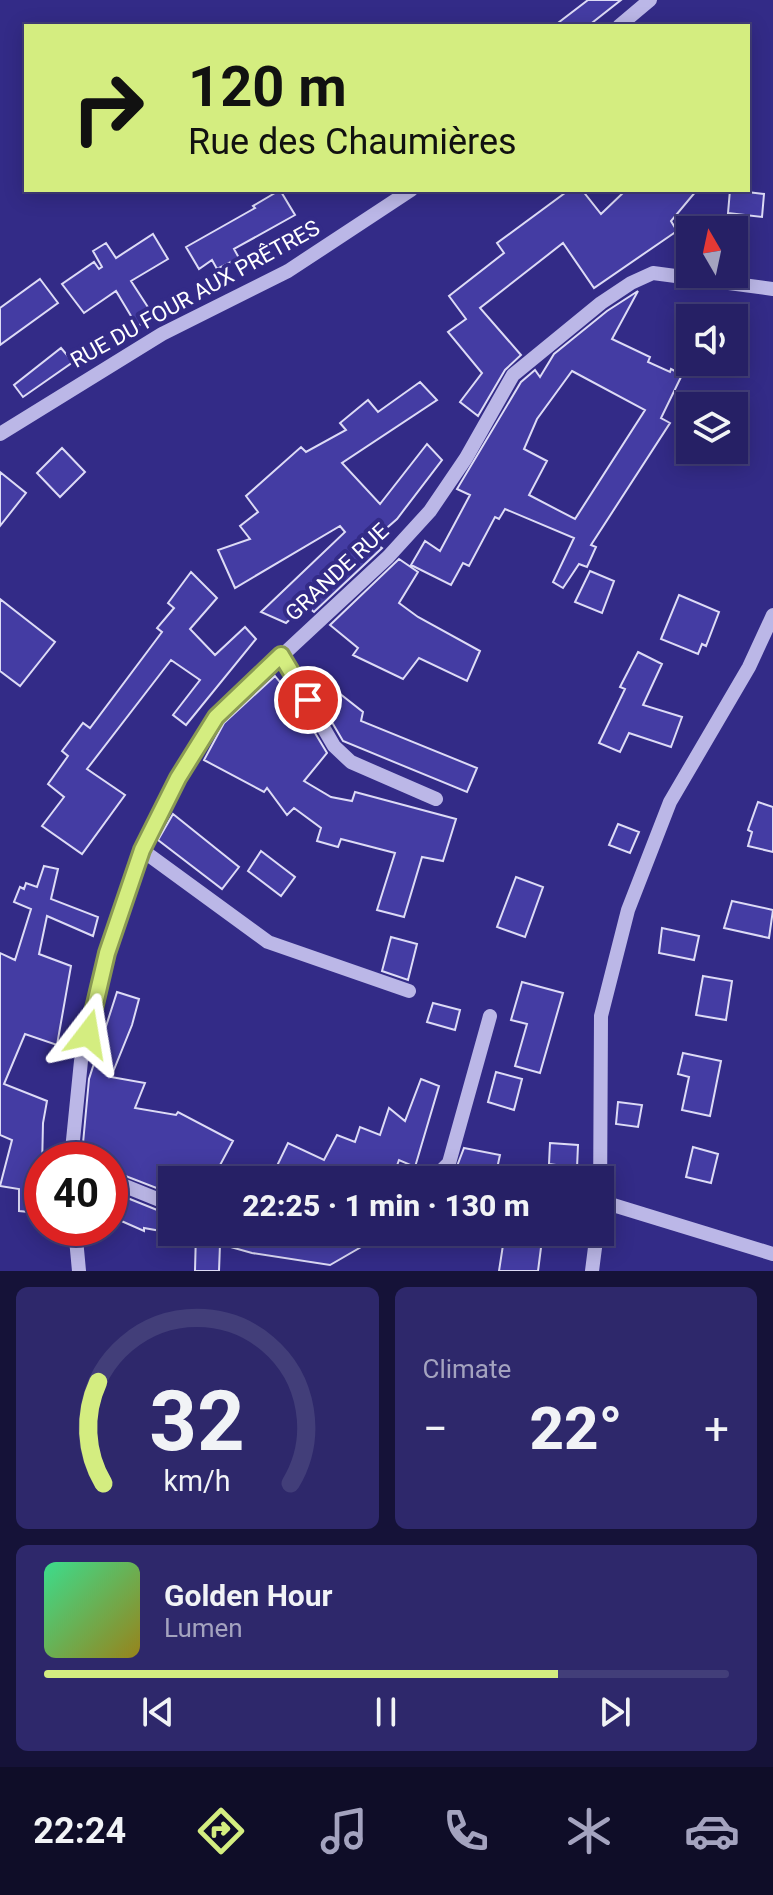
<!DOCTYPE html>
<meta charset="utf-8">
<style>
:root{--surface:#262065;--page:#2e286b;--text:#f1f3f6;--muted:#a4a3bf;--line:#423e79;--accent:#d4ed80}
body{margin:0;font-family:Roboto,sans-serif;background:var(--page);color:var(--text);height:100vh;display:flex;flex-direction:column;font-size:30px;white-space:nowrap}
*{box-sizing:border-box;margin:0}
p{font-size:26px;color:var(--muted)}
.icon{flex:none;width:44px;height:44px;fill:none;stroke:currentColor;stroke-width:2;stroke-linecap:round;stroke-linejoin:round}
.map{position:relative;height:1271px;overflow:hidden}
.drawer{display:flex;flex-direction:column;gap:16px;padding:16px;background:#151238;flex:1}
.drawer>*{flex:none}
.guide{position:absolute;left:24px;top:24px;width:726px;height:168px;border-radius:0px;box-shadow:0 4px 20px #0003,0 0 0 2px var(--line);background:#d4ed80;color:#111;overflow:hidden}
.needle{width:52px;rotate:351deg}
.fabs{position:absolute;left:676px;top:216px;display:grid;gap:16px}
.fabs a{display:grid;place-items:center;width:72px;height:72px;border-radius:0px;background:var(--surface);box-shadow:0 4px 20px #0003,0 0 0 2px var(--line);font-size:40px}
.speed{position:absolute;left:24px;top:1142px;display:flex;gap:16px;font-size:40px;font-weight:700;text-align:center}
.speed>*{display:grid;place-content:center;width:104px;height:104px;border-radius:50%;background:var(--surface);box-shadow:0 4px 20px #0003,0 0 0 2px var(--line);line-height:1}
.speed .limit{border:12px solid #d22;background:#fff;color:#111}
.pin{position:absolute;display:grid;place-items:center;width:68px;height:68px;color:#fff;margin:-34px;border:4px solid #fff;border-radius:50%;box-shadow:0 2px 8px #0007}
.me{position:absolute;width:88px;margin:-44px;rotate:14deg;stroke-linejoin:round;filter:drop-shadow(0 0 6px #0008)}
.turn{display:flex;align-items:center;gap:28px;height:168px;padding:0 32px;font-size:36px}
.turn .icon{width:104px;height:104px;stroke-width:2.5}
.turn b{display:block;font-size:56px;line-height:68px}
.big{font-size:60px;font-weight:800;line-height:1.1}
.drawer .card{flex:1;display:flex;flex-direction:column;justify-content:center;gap:12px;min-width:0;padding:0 28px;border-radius:12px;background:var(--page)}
.drawer .dial{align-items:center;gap:0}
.dial svg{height:208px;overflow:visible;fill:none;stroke:var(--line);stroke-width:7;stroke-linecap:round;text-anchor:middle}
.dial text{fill:var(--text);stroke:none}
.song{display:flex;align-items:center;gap:24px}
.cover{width:96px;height:96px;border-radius:12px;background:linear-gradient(135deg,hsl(150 70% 55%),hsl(50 70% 35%))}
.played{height:8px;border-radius:4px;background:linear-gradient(90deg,var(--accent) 75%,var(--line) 75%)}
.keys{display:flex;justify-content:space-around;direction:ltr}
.heat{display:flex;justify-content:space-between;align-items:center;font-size:44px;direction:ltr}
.drawer .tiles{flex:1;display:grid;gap:16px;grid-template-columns:1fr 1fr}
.card:last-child{grid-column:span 2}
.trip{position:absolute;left:158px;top:1166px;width:456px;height:80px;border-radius:0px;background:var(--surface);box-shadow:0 4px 20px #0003,0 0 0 2px var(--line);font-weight:800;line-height:80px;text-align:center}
.menu{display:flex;height:128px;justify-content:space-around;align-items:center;background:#0f0d28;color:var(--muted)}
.menu .icon{width:56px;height:56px}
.menu .on{color:var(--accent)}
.menu b{font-size:36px;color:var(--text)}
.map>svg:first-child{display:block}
.building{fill:#443ca3;stroke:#dddbf6;stroke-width:2;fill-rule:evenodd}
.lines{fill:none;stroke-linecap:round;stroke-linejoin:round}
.minor{stroke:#bbb7e7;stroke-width:14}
.route-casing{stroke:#8a9a53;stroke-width:20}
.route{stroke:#d4ed80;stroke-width:14}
.labels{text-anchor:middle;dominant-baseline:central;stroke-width:8;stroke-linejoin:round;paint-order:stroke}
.street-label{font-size:22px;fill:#fff;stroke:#332b87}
</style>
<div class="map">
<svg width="773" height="1271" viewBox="0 0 773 1271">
<rect width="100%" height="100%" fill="#332b87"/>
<path class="building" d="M588,0h33l-33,26h-34z
M280,190l15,25 -61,34 5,9 -22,11 -5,-9 -13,9 -13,-22 69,-39 -2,-2z
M569,190h13l19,24 25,-24h71l-26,31 6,10 -83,57 -31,-45 -83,65 41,47 -16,15 -27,46 -18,-14 22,-29 -34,-41 18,-13 -17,-23 55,-43 -7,-10z
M730,190l34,4 -2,23 -34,-4z
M153,234l15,25 -37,22 24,37 -18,8 -21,-35 -32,22 -22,-29 32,-22 5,7 3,-2 -9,-16 13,-8 10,15z
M40,279l18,24 -58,42v-37z
M638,291l-26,48 38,18 -2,5 22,10 1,-3 10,5v3l-20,41 9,5 -79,122 5,2 -9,20 -8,-3 -16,24 -10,-6 21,-44 -69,-29 -6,10 -4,-2 -26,49 -6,-3 -12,22 -40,-20 14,-24 15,10 30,-56 -13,-6 64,-107 14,-12 5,7 14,-23 53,-43zM572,371l73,39 -70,109 -46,-24 18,-34 -23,-12 13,-30z
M61,348l12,14 -50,35 -9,-12z
M420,382l17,18 -95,63 38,41 47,-60 15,16 -45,59 -25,22 10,7 -68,64 -9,-7 -19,18 -25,-11 84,-80 -5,-6 -105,62 -17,-38 32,-11 -10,-13 18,-14 -12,-16 55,-49 5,5 40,-22 -6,-7 28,-23 10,12z
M62,448l23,24 -25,25 -23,-24z
M0,472l26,21 -26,33z
M399,559l19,13 -19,31 19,14 62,34 -13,30 -48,-23 -16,21 -50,-24 5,-7 -28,-23z
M590,571l24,10 -12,32 -27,-11z
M191,572l26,26 -27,31 25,26 30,-28 11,12 -70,86 -13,-10 27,-35 -29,-20 -84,109 38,26 -43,59 -40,-28 22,-29 -16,-13 20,-28 -6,-5 21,-28 7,5 72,-96 -5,-4 17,-20 -6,-5z
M679,595l40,17 -13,34 -4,-2 -4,10 -37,-15z
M0,599l55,43 -35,44 -20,-15z
M638,652l24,12 -19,41 39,12 -11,30 -42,-14 -9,19 -21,-9 26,-54 -5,-2z
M275,676l8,10 11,39 9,-12 24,40 -23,28 27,16 21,4 3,-9 101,27 -13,42 -21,-4 -18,60 -27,-7 18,-57 -54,-14 -3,8 -21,-6 4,-13 -27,-20 -7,7 -20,-27 -3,4 -60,-32 20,-37z
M325,682l38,30 -2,9 116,47 -10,24 -124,-51 -27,-46z
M758,802l15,5v45l-25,-6 4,-14 -4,-2z
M173,814l66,53 -17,22 -64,-49z
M618,824l21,8 -9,21 -21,-8z
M261,851l34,26 -14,19 -33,-25z
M44,866l14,3 -7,30 47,18 -5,19 -46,-20 -8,38 32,12 -14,79 -32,-11 -21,50 43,17 -4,22 -1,45 -5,-2 3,47 -21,-2v-22l-19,-3 12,-46 -12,-5v-182l15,7 16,-51 -17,-7 6,-15 4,2 2,-6 11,4z
M516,877l27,10 -18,50 -28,-10z
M732,901l41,9 -4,28 -45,-10z
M662,928l37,8 -5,24 -35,-7z
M391,937l26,7 -9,36 -26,-9z
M703,976l29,5 -6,39 -30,-5z
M522,982l41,11 -23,80 -25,-7 12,-42 -16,-4z
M117,992l22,7 -7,26 -21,52 34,6 -10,25 41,7 2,-3 55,29 -21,39h-49l-4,9 -49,-19v-10h-14l-14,-6 7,-75z
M433,1003l27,7 -5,20 -28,-8z
M683,1053l38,8 -11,55 -28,-6 7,-33 -11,-3z
M496,1072l26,7 -8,31 -26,-8z
M421,1079l18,7 -24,81 -16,-7 -5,14 -9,1 -2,5h-94l-15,-8 14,-29 36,17 13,-25 18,7 5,-15 20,8 9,-27 16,13z
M618,1102l24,3 -4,22 -22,-3z
M550,1143l28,2 -1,23 -28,-4z
M693,1147l25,7 -7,29 -25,-6z
M464,1148l36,7 -4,18 -42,1z
M110,1191l62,25v17l-28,-5v3l-34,-15z
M196,1232h191l-57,33 -78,-12 -32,-9 -1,27h-24z
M505,1232h38l-5,39h-39z"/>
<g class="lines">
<path class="minor" d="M619,26l31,-26
M0,434l162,-100 126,-63 123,-81
M281,655l53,91 17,16 85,37
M142,850l126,92 141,49
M71,1160l10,-99 26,-108 35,-103 36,-72 38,-61 172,-160 42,-46 36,-53 47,-83 88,-72 30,-20 22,-10 120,16
M110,1180l62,25
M432,1180l17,-17 41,-147
M600,1201l173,53
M600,1209l1,-193 27,-106 42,-108 79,-135 24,-52
M75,1228l4,43
M592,1271l5,-39"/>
</g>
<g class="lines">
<defs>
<path id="route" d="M88,1034l19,-81 35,-103 36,-72 38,-61 65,-62 27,45"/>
</defs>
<use href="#route" class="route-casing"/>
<use href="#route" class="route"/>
</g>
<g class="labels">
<g class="street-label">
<text transform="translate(195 294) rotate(-29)">RUE DU FOUR AUX PRÊTRES</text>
<text transform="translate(337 572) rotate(-43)">GRANDE RUE</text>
</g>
</g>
</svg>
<div class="fabs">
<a><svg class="needle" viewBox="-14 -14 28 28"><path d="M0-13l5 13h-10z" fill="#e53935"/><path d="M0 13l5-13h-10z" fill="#a4a3bf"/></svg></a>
<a><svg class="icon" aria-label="sound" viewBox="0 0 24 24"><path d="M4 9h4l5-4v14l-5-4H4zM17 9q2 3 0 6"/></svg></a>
<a><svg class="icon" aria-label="layers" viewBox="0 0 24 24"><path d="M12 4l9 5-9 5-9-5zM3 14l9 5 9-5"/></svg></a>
</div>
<div class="speed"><div class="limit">40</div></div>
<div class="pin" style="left:308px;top:700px;background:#d93025"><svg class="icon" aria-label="arrive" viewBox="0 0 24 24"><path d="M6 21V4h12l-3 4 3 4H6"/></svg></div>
<svg class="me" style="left:88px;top:1034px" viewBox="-20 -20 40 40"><path d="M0-17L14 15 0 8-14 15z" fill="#d4ed80" stroke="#fff" stroke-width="4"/></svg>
<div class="trip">22:25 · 1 min · 130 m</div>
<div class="guide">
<div class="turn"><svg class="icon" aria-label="right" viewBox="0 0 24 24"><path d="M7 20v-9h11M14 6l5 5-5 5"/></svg><div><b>120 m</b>Rue des Chaumières</div></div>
</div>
</div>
<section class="drawer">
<div class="tiles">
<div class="card dial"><svg viewBox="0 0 100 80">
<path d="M14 69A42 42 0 1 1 86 69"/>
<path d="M14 69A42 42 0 0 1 12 30" stroke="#d4ed80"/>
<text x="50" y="56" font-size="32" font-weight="700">32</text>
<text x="50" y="72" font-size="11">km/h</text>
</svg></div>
<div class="card"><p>Climate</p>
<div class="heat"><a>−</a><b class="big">22°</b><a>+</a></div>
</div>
<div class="card">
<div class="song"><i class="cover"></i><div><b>Golden Hour</b><p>Lumen</p></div></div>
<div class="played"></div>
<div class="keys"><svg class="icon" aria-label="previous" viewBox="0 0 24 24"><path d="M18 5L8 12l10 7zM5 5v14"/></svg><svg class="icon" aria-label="pause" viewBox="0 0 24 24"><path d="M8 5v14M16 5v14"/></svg><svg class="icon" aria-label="next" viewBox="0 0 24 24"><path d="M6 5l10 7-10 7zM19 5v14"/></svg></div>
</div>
</div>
</section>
<nav class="menu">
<b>22:24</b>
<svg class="icon on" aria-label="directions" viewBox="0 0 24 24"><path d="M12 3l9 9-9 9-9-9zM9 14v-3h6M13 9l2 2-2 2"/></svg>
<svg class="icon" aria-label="music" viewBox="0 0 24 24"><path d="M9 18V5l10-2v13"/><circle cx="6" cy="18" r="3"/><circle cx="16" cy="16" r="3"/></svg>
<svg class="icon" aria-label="phone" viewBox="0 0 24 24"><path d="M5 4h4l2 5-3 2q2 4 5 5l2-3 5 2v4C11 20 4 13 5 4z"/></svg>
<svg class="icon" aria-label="climate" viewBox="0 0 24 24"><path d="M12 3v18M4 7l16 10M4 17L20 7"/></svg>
<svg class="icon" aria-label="car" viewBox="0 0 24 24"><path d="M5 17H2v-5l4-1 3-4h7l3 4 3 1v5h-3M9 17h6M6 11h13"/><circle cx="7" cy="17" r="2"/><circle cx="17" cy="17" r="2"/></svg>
</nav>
